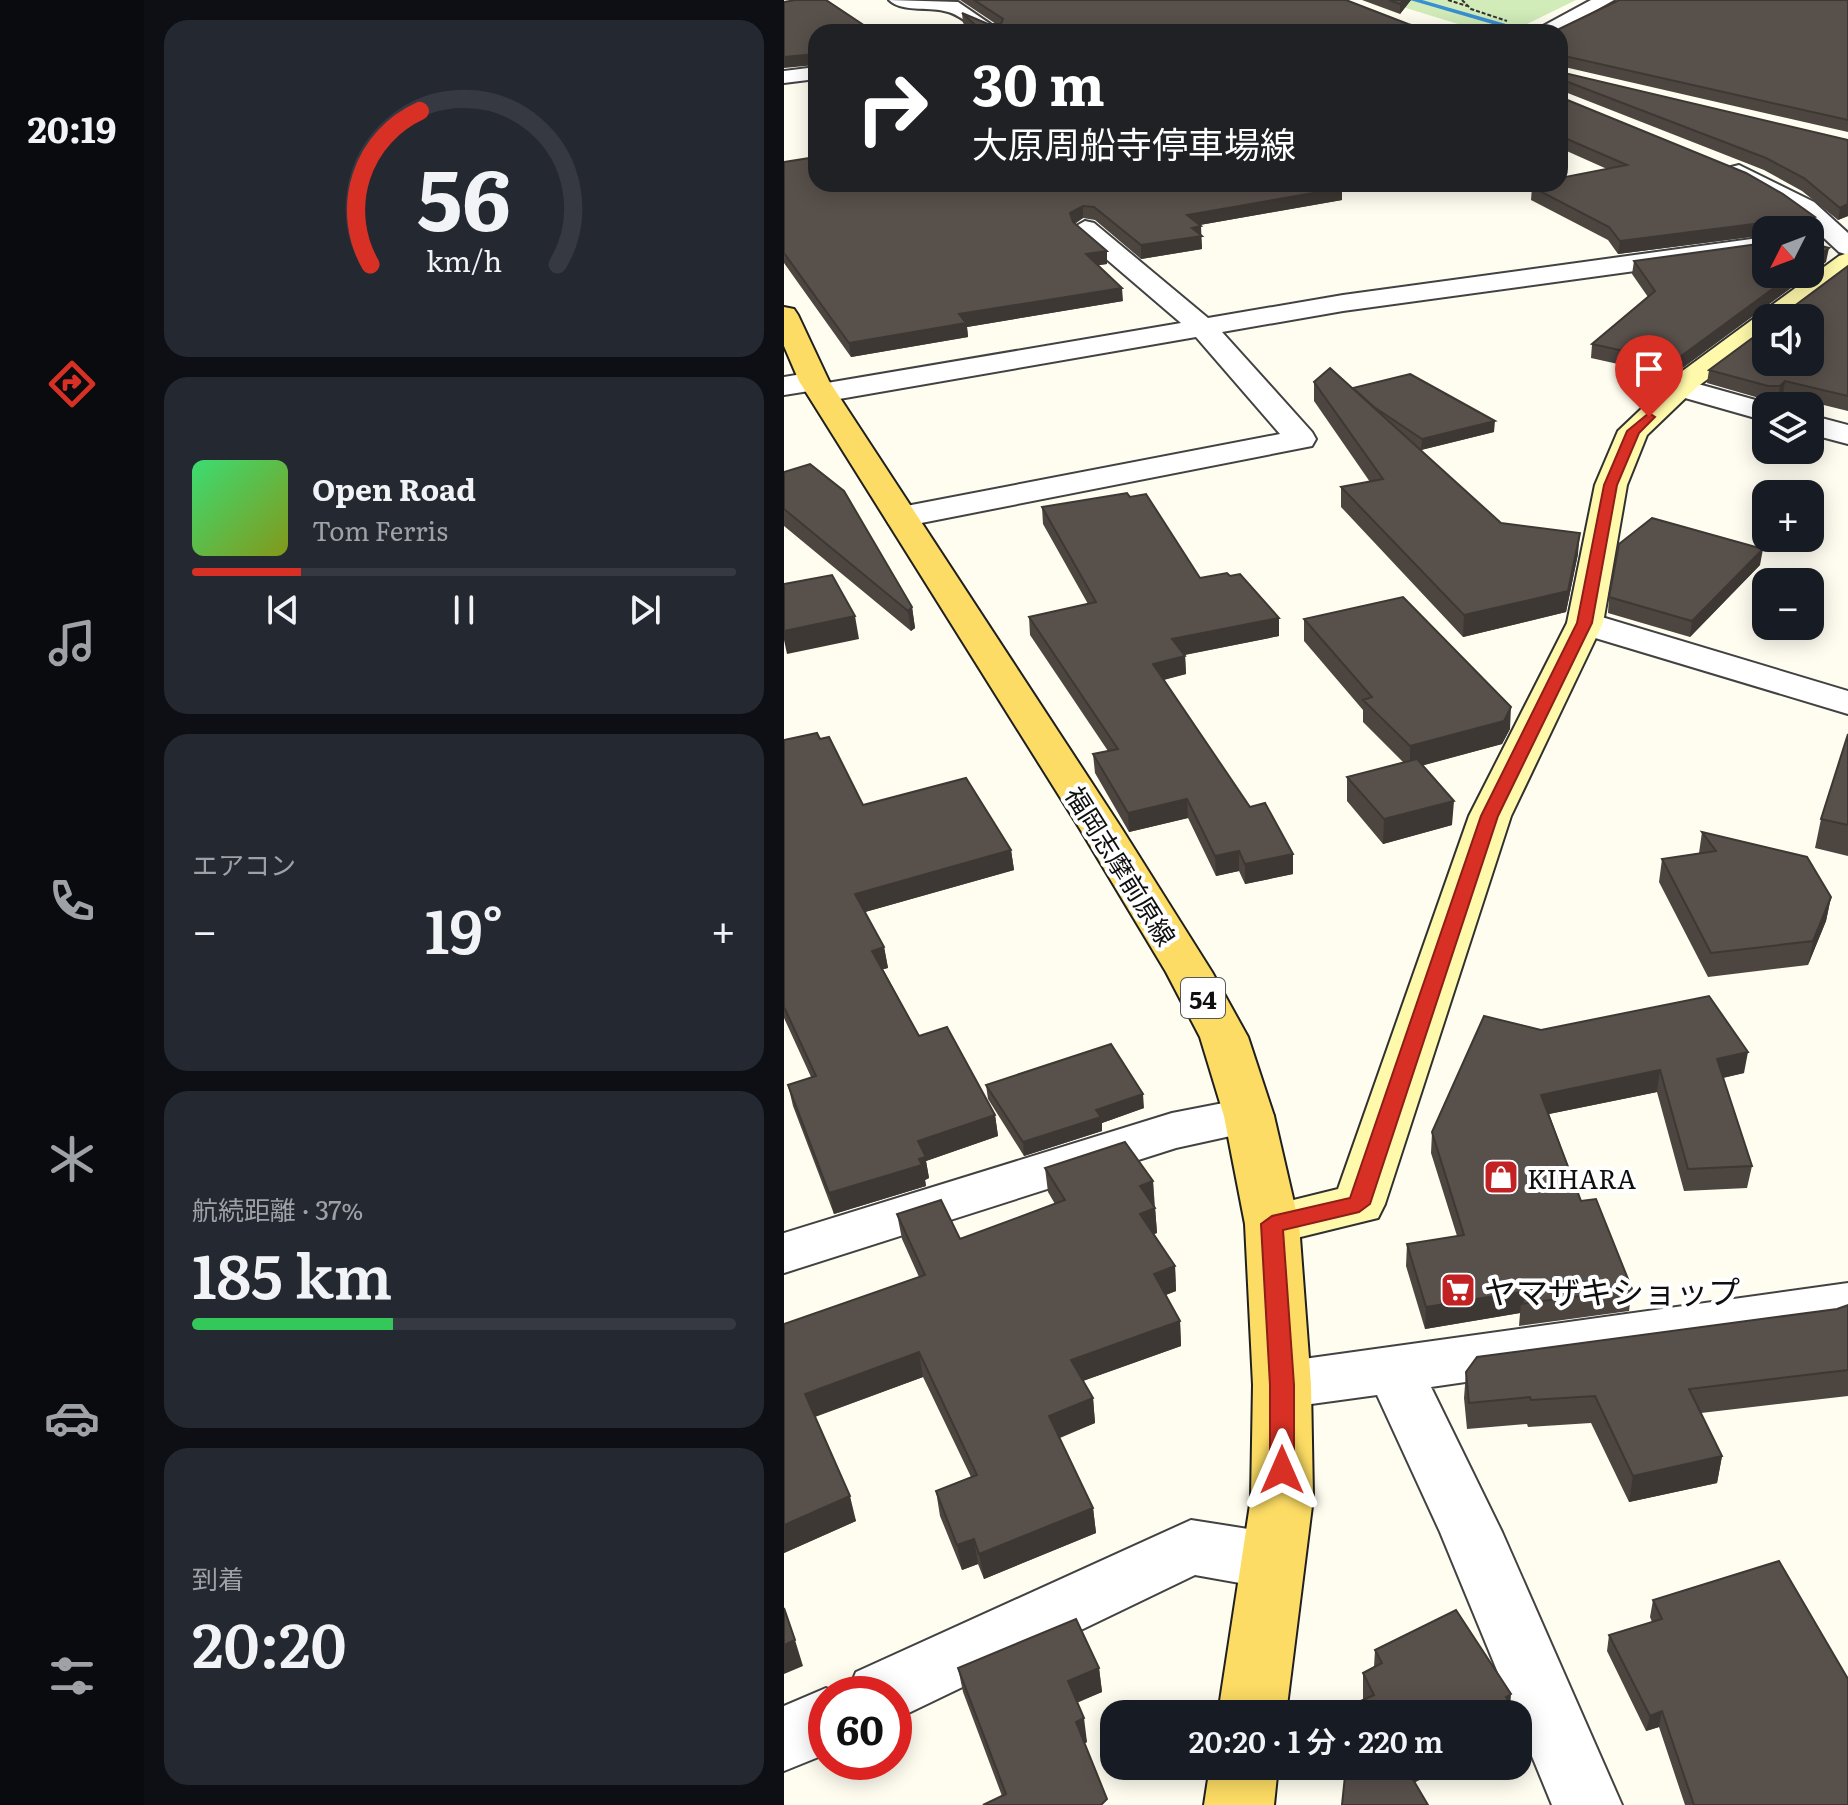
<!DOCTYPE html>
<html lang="ja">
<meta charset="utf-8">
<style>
:root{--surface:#171b24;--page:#242831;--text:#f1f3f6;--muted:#9ea1a6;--line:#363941;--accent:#d93025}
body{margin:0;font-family:Literata,"Noto Sans JP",serif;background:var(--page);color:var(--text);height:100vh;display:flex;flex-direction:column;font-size:30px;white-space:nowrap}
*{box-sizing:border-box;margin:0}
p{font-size:26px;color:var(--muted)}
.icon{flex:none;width:44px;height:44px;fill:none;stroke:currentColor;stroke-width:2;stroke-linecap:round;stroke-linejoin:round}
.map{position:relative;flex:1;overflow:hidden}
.sheet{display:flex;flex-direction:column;gap:20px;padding:20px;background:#0d0f14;width:640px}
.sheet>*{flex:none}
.hud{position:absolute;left:24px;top:24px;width:760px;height:168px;border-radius:24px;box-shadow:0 4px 20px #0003;background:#202124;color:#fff;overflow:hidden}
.needle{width:52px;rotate:228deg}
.tools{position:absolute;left:968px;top:216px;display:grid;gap:16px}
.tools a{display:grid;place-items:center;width:72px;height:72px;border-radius:16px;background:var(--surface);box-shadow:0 4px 20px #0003;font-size:40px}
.speed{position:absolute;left:24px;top:1676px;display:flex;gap:16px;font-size:40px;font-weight:700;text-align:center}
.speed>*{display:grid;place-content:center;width:104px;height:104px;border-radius:50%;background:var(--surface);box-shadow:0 4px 20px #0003;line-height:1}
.speed .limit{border:12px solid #d22;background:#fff;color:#111}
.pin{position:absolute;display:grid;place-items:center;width:68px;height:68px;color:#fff;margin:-82px -34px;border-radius:50% 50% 50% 0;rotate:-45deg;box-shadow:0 0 8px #0007}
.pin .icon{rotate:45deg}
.me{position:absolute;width:88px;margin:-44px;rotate:0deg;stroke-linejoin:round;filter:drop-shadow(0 0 6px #0008)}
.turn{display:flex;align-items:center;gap:28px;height:168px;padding:0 32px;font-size:36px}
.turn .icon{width:104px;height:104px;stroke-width:2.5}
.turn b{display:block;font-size:56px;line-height:68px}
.big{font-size:60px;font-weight:600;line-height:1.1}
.sheet .widget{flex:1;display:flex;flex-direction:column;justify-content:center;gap:12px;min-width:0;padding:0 28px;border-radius:24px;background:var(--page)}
.sheet .dial{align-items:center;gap:0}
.dial svg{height:208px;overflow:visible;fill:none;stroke:var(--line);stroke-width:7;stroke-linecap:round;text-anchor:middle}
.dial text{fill:var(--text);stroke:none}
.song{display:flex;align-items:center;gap:24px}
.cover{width:96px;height:96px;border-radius:12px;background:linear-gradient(135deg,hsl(140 70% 55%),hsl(70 70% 35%))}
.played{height:8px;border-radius:4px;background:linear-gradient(90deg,var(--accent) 20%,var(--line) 20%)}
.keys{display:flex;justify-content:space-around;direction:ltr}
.heat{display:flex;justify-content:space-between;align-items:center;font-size:44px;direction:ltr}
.charge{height:12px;border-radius:6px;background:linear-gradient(90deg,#34c759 37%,var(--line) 0)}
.trip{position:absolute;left:316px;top:1700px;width:432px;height:80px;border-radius:24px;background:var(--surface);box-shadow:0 4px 20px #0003;font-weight:600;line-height:80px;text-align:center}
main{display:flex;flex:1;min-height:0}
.menu{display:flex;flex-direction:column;width:144px;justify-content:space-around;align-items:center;background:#090b0e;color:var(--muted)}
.menu .icon{width:56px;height:56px}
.menu .selected{color:var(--accent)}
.menu b{font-size:36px;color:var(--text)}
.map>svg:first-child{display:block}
.green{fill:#d1ebb9}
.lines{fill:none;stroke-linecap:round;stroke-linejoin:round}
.stream{fill:#388fd1;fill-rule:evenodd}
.minor-casing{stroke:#424242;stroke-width:4}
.secondary-casing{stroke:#313131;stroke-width:4}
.primary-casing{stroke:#202020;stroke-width:4}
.path{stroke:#313131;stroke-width:2;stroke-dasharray:4 2;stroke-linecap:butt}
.minor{fill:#fff;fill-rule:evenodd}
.secondary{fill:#fff9ab;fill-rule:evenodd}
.primary{fill:#fcdc64;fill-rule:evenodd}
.wall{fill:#4c4540}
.shaded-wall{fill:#3e3834}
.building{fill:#58504b;stroke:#3e3834;stroke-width:2}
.route{fill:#d93025;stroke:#8d1f18;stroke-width:2}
.labels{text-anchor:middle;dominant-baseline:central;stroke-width:8;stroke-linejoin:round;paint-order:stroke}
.shield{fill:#fff;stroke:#575757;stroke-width:2}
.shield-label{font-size:24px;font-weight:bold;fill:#0f0f0f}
.street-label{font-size:26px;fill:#0f0f0f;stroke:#fff}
.poi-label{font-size:26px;fill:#0f0f0f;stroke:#fff;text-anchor:start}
.near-poi-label{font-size:32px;fill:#0f0f0f;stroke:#fff;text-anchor:start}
</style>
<main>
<nav class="menu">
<b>20:19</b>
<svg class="icon selected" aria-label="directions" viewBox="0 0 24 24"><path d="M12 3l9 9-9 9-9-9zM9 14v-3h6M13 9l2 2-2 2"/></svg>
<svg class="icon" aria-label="music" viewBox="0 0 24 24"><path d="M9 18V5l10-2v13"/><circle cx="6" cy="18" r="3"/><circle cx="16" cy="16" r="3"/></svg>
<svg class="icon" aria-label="phone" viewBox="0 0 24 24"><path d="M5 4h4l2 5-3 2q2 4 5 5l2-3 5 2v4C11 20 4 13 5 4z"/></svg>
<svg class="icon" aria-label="climate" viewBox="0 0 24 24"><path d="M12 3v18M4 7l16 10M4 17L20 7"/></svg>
<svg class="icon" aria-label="car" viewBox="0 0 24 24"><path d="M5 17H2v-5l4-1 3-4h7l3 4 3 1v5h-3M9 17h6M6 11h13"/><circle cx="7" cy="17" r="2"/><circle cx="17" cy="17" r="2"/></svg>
<svg class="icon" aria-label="filters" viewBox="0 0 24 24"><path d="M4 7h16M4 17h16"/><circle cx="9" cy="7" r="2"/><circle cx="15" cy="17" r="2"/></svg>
</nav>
<section class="sheet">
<div class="widget dial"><svg viewBox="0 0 100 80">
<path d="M14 69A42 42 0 1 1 86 69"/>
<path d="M14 69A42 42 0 0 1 33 10" stroke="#d93025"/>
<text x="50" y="56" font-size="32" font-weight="700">56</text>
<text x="50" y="72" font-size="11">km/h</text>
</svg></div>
<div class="widget">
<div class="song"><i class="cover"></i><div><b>Open Road</b><p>Tom Ferris</p></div></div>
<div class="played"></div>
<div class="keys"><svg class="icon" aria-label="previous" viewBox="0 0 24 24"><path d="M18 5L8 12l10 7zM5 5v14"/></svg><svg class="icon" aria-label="pause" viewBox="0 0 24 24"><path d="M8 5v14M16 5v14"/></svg><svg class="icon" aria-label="next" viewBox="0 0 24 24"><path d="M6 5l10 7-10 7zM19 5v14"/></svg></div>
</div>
<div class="widget"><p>エアコン</p>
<div class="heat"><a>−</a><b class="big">19°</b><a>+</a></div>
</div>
<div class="widget"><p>航続距離 · 37%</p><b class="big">185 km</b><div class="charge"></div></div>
<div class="widget"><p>到着</p><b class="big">20:20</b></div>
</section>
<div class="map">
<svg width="1064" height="1805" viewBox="0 0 1064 1805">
<rect width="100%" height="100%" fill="#fffdf0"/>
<path class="green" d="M596,0h196l-65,32h-27z"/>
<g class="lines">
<path class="stream" d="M626,0h12l91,26 -7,2z"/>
<defs>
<path id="minor" d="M105,0l69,2 44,30c-37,0 -33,-16 -58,-21 -16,-4 -43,1 -55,-11z
M807,0h23l-57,32h-25z
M32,67v12l-32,4v-12z
M955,165l75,37 34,31v22l-9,-3 -43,-40 -65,-35 -4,-5 4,-5z
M301,221l9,2 114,95 135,-23 423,-58v16l-423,58 -121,21 90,100 4,7 -4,7 -411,81 -12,-3 -4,-7 4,-7 12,-3 379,-73 -84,-97 -374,65 -10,-3 -3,-8 -25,4v-18l30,-5 10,3 3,8 354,-60 -105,-90 -3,-5z
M897,379l10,3 86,24h-11v15l-95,-27 -5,-6 5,-6z
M1026,415l38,10v19l-38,-10z
M801,612l263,79v23l-276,-83 -5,-8 5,-8z
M465,1098l18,6 7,12 -7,12 -91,20 -392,125v-40l388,-120z
M1064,1283v44l-417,60 71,145 120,273h-70l-34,-83v-8h-3l-75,-182 -63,-137 -95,13 -20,-6 -9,-17 9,-17 20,-6z
M407,1520l83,13 22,8 9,20 -9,20 -22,8 -79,-14 -301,145v-26h-47l9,-22z
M42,1688l15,6h-15v60l-42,17v-65z"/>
<path id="secondary" d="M1064,253v20l-59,45h-23v18l-69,51 -50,48 -20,50 -24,138 -92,193 -126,388 -7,14 -106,26 -19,-6 -8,-14 8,-14 85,-21 131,-373 98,-193 28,-138 23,-54 59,-56 162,-119z"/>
<path id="primary" d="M0,307l10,2 4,6 31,66 293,448 90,143 36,65 26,79 25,108 12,161 2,113 -27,216h-68l33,-216 2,-113 -8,-161 -21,-108 -24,-79 -34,-65 -86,-143 -281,-448 -15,-35z
M426,1766h68l-4,39h-70z"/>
</defs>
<use href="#minor" class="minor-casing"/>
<use href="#secondary" class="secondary-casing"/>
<use href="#primary" class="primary-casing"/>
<path class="path" d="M664,0l19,6
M678,0l9,9 36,12"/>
<use href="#minor" class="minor"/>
<use href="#secondary" class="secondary"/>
<use href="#primary" class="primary"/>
</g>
<path class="wall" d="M176,0h386l62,24 26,8h-461l-10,-9 -1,-10 26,11h8z
M578,0h49l-11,14z
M1064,0v132l-288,-66v-34z
M776,70v2l288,68v76l-10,4 -36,-29 -38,-21 -204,-80z
M776,97l255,120 -2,13h-47v5l-148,19 -10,-14 -77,-40 1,-13 8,-1v-2h20l47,-15 -47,-21z
M0,162l558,26v12l-142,25 2,24 -61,10 -46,-39 -12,-2 -8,6 32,27v13l-9,1 25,36 -156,26 1,10 -117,20 -67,-94z
M982,243l-94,133 -81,-18 1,-14 56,-47 -16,-23 2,-13z
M1064,266v145l-65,-16 -5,5h-12l-59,-17 2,-13z
M530,382l39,6 141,44 -73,18 -3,-2 83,75 77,31 -12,58 -103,25 -122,-130v-20l29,-5 -56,-81z
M0,472l128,135 3,21 -4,3 -127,-105z
M258,507l158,71 79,58 -94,19 1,19 -22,6 129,194 -48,10 -6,-13 -23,5 -28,-58 -59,14 -34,-59 -2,-19 15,-3 -78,-116 -1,-18 59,-13 -45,-80z
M976,565l-70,72 -82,-24 1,-16z
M520,619l206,110 -8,15 -79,21 29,60 -69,19 -36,-43v-24l56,-15 -40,-40v-12l-59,-69z
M1064,734v122l-33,-8 6,-29z
M36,739l43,66 148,45 3,20 -149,42 19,35 4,21 -5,1 36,67 76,79 3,21 -72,25 3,17 -4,2 1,6 -92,28 -41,-108 -5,-21 23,-8 -27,-59v-278z
M918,832l129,65 -5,24 -18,44 -100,12 -49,-95 3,-23 37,-6z
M757,1030l203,43 -21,5 29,88 -5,22 -63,3 -27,-99 -108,22 32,87 51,88 -3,22 -110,15 1,-13 -95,16 -19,-63 1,-22 50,-8 -26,-83 1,-21z
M202,1085l158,23 -42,15v8l-78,25 -36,-57z
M261,1168l108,13 4,52 -3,1 21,32 1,25 -11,4 15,26 1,25 -98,35 10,17 2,25 -35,15 33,70 3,25 -112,46 -6,-15 -16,6 -22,-54 -4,-25 35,-14 -48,-100 -108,40 41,104 -72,32v-229l135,-47 -17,-38 -5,-25 63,25 95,-35 -7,-12z
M1064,1305v91l-147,17 21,43 -5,27 -88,19 -38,-79 -63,4 -1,-3 -60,5 -3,-31 2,-26 371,-63z
M869,1600l195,205h-163l-26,-78 -13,4 -39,-80 2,-16 43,-13 -2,-5z
M591,1650l135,54 2,3v7h-161l12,-14v-27l11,-6z
M174,1668h141l3,24 -25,10 10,40 -85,54 -39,-104z"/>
<path class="shaded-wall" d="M619,0h8l-11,14v-10z
M32,54v11l-32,3v-11z
M558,188v12l-154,27 -1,-12z
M1064,204v12l-10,4 2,-12z
M299,206v12l-12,7 -1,-12z
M1031,217l-2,13 -3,1 -30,-1z
M986,222l-1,8h-3v5l-148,19 2,-13z
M417,226l1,23 -61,10v-14l51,-17z
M1045,248l-3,14 -16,12v-12z
M323,251v13l-20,3 -1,-13z
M1009,274h17l-138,102 1,-14z
M338,288l1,13 -156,26 1,10 -117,20 -2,-14 110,-29z
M1001,381l-2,14 -5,5 2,-14z
M711,421l-1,11 -73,18 1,-11z
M796,533l-2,21 -12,58 -103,25 1,-22z
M979,549l-3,16 -70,72 2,-16z
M128,607l3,21 -4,3 -3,-20z
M71,616l4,23 -72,15 -3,-14v-9z
M495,618v18l-106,21 -1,-18z
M401,656l1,18 -32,8 -1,-18z
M727,707l-1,22 -8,15 -92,25v-23z
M403,799l1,19 -59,14 -1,-19z
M670,801l-2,24 -69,19 1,-25z
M227,850l3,20 -156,44 -3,-20z
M455,851v20l-23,5 -1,-20z
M509,854v20l-48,10v-20z
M1047,897l-5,24 -18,44 5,-24z
M100,947l4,21 -12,3 -4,-20z
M964,1052l-4,21 -31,7 4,-21z
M876,1070l-3,22 -118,24 2,-21z
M359,1094l1,14 -42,15v8l-78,25 -1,-14 73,-32z
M211,1115l3,21 -72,25 3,17 -4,2 1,6 -92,28 -5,-21 89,-52z
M369,1181l1,25 -12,5 -2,-25z
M371,1208l2,25 -15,5 -2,-24z
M391,1266l1,25 -20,8 -2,-25z
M748,1290l-11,14 -1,9 -95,16 1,-22z
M396,1321l1,25 -107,38 -3,-24z
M135,1352l4,25 -112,41 -6,-24z
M309,1398l2,25 -42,17 -4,-24z
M938,1456l-5,27 -88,19 4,-26z
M66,1496l6,25 -72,32v-28z
M309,1508l3,25 -112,46 -5,-25z
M190,1539l4,25 -16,6 -5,-25z
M11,1640l8,26 -19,8v-29z
M315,1668l3,24 -30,13 -4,-24z
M727,1694l-1,15 2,-2v7h-12l6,-17z
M878,1711l-3,16 -13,4 4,-15z
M300,1718l3,24 -7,3 -4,-23z
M620,1766h43l-45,23z"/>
<path class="building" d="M11,0h31l48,32h-58v22l-32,3v-55z
M190,0h372l62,24 26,8h-451l-21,-19 26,11h13l2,-5z
M605,0h14l-3,4z
M835,0h229v120l-288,-65v-23h-7z
M776,70v2l288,68v64l-8,4 -36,-30 -38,-20 -206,-79z
M776,97l186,76 37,21 32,23 -35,13h-11l1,-8 -150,19 -11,-14 -77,-40 13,-2 -1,-1h16v-6l67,-13 -67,-29z
M32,157v27h521l5,4 -155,27 14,11 -9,2 10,8 -61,9 -47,-38 -11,-1 -13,7 3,9 34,29 -21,3 36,34 -163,26 7,9 -117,20 -65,-90v-91z
M982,243v31h27l-120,88 -81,-18 63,-53 -21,-30z
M1026,243l19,5 -19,14z
M1064,266v130l-63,-15 -5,5h-12l-59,-16 57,-42v34h44v-44h-40l1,-10 22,-1z
M546,368l171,155 79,10 -12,58 -104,24 -123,-128 42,-8 -69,-97z
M626,374l85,47 -73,18 -48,-32 -21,-19z
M26,464l34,27 68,116 -4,4 -124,-102v-37z
M343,493l3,4 16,-3 54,84 27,-5 3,3 10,-2 39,44 -107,21 13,17 -32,8 97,143 15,-4 28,51 -48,10 -6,-13 -24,5 -28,-57 -59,14 -35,-59 25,-5 -89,-132 67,-15 -54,-95z
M868,518l111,31 -71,72 -83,-24 10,-53z
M48,575l23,41 -71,15v-47z
M619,597l108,110 -7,14 -94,25 -47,-46 9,-3 -68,-78z
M33,733l3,6 9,-2 34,68 103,-27 45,72 -156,44 29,53 -12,4 47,85 28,-9 48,88 -77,26 8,16 -7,2 3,6 -93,28 -41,-108 28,-9 -32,-69v-267z
M1064,734v91l-27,-6z
M633,759l37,42 -70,18 -37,-42z
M918,832l105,25 24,40 -18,44 -102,12 -49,-94 54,-8z
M925,996l39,56 -31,7 35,107 -64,3 -28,-99 -119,25 40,106 15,-2 36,90 -111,15 11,-14 -106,17 -19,-63 57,-9 -32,-103 52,-116 57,14z
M327,1044l32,50 -47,16 5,7 -78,25 -37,-57z
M341,1142l28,39 -13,5 15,22 -15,6 35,52 -21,8 26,47 -109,39 22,38 -44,18 44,92 -114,46 -5,-15 -17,6 -21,-54 41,-16 -58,-123 -114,42 45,102 -66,29v-201l141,-49 -28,-61 44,-14 19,39 105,-39 -20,-32z
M1064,1305v65l-159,19 33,67 -89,20 -38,-80 -64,4 -1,-3 -61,6 -3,-31 11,-15 360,-48z
M995,1561l69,118v126h-154l-32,-94 -12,5 -41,-81 53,-16 -9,-19z
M0,1608l11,32 -11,5z
M672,1610l55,84 -5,3 6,10 -12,7h-149l1,-9 22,-10 -11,-22 19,-10 -7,-13z
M292,1619l23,49 -31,13 16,37 -8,4 31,77 -6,6h-118l23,-11 -48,-126z
M562,1766h59l23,39h-86z"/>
<path class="route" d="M865,413l6,4 -16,16 -22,52 -25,138 -94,193 -128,388 -11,8 -76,18 11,155v85l-3,8 -9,3 -9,-3 -3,-8v-85l-9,-161 11,-8 78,-18 131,-382 96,-193 27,-138 23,-54z"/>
<defs>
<symbol id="shop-square" viewBox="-11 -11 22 22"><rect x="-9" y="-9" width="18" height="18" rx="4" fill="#c32224" stroke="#fff"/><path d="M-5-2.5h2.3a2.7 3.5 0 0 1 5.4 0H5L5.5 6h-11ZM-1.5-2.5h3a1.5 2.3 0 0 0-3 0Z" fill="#fff"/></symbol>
<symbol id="supermarket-square" viewBox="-11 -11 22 22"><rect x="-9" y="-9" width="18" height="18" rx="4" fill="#c32224" stroke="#fff"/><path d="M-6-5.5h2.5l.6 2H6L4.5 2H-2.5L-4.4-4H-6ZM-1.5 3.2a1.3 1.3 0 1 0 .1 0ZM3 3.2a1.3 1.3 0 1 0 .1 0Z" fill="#fff"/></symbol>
</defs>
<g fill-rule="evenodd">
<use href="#shop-square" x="697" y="1157" width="40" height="40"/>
<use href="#supermarket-square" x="654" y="1270" width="40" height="40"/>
</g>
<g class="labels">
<rect class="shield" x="397" y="978" width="44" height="40" rx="6"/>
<g class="shield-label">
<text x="419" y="998">54</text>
</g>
<g class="street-label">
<text transform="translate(338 865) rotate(58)">福岡志摩前原線</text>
</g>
<g class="poi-label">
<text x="743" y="1177">KIHARA</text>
</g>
<g class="near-poi-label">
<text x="700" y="1290">ヤマザキショップ</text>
</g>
</g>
</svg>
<div class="tools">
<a><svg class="needle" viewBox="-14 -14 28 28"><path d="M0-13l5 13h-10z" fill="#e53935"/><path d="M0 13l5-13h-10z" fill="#9ea1a6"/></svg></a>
<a><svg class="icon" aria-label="sound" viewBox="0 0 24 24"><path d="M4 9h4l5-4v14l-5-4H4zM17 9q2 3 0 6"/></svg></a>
<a><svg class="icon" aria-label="layers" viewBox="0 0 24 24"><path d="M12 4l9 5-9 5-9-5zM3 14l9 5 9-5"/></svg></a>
<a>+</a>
<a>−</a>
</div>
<div class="speed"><div class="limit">60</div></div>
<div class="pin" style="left:865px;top:417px;background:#d93025"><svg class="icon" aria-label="arrive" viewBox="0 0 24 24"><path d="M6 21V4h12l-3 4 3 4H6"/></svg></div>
<svg class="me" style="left:498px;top:1470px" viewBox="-20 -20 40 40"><path d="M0-17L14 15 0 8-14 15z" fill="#d93025" stroke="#fff" stroke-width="4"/></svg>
<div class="trip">20:20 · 1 分 · 220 m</div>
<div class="hud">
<div class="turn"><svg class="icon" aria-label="right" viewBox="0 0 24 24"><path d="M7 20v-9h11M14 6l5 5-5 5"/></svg><div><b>30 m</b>大原周船寺停車場線</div></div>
</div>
</div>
</main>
